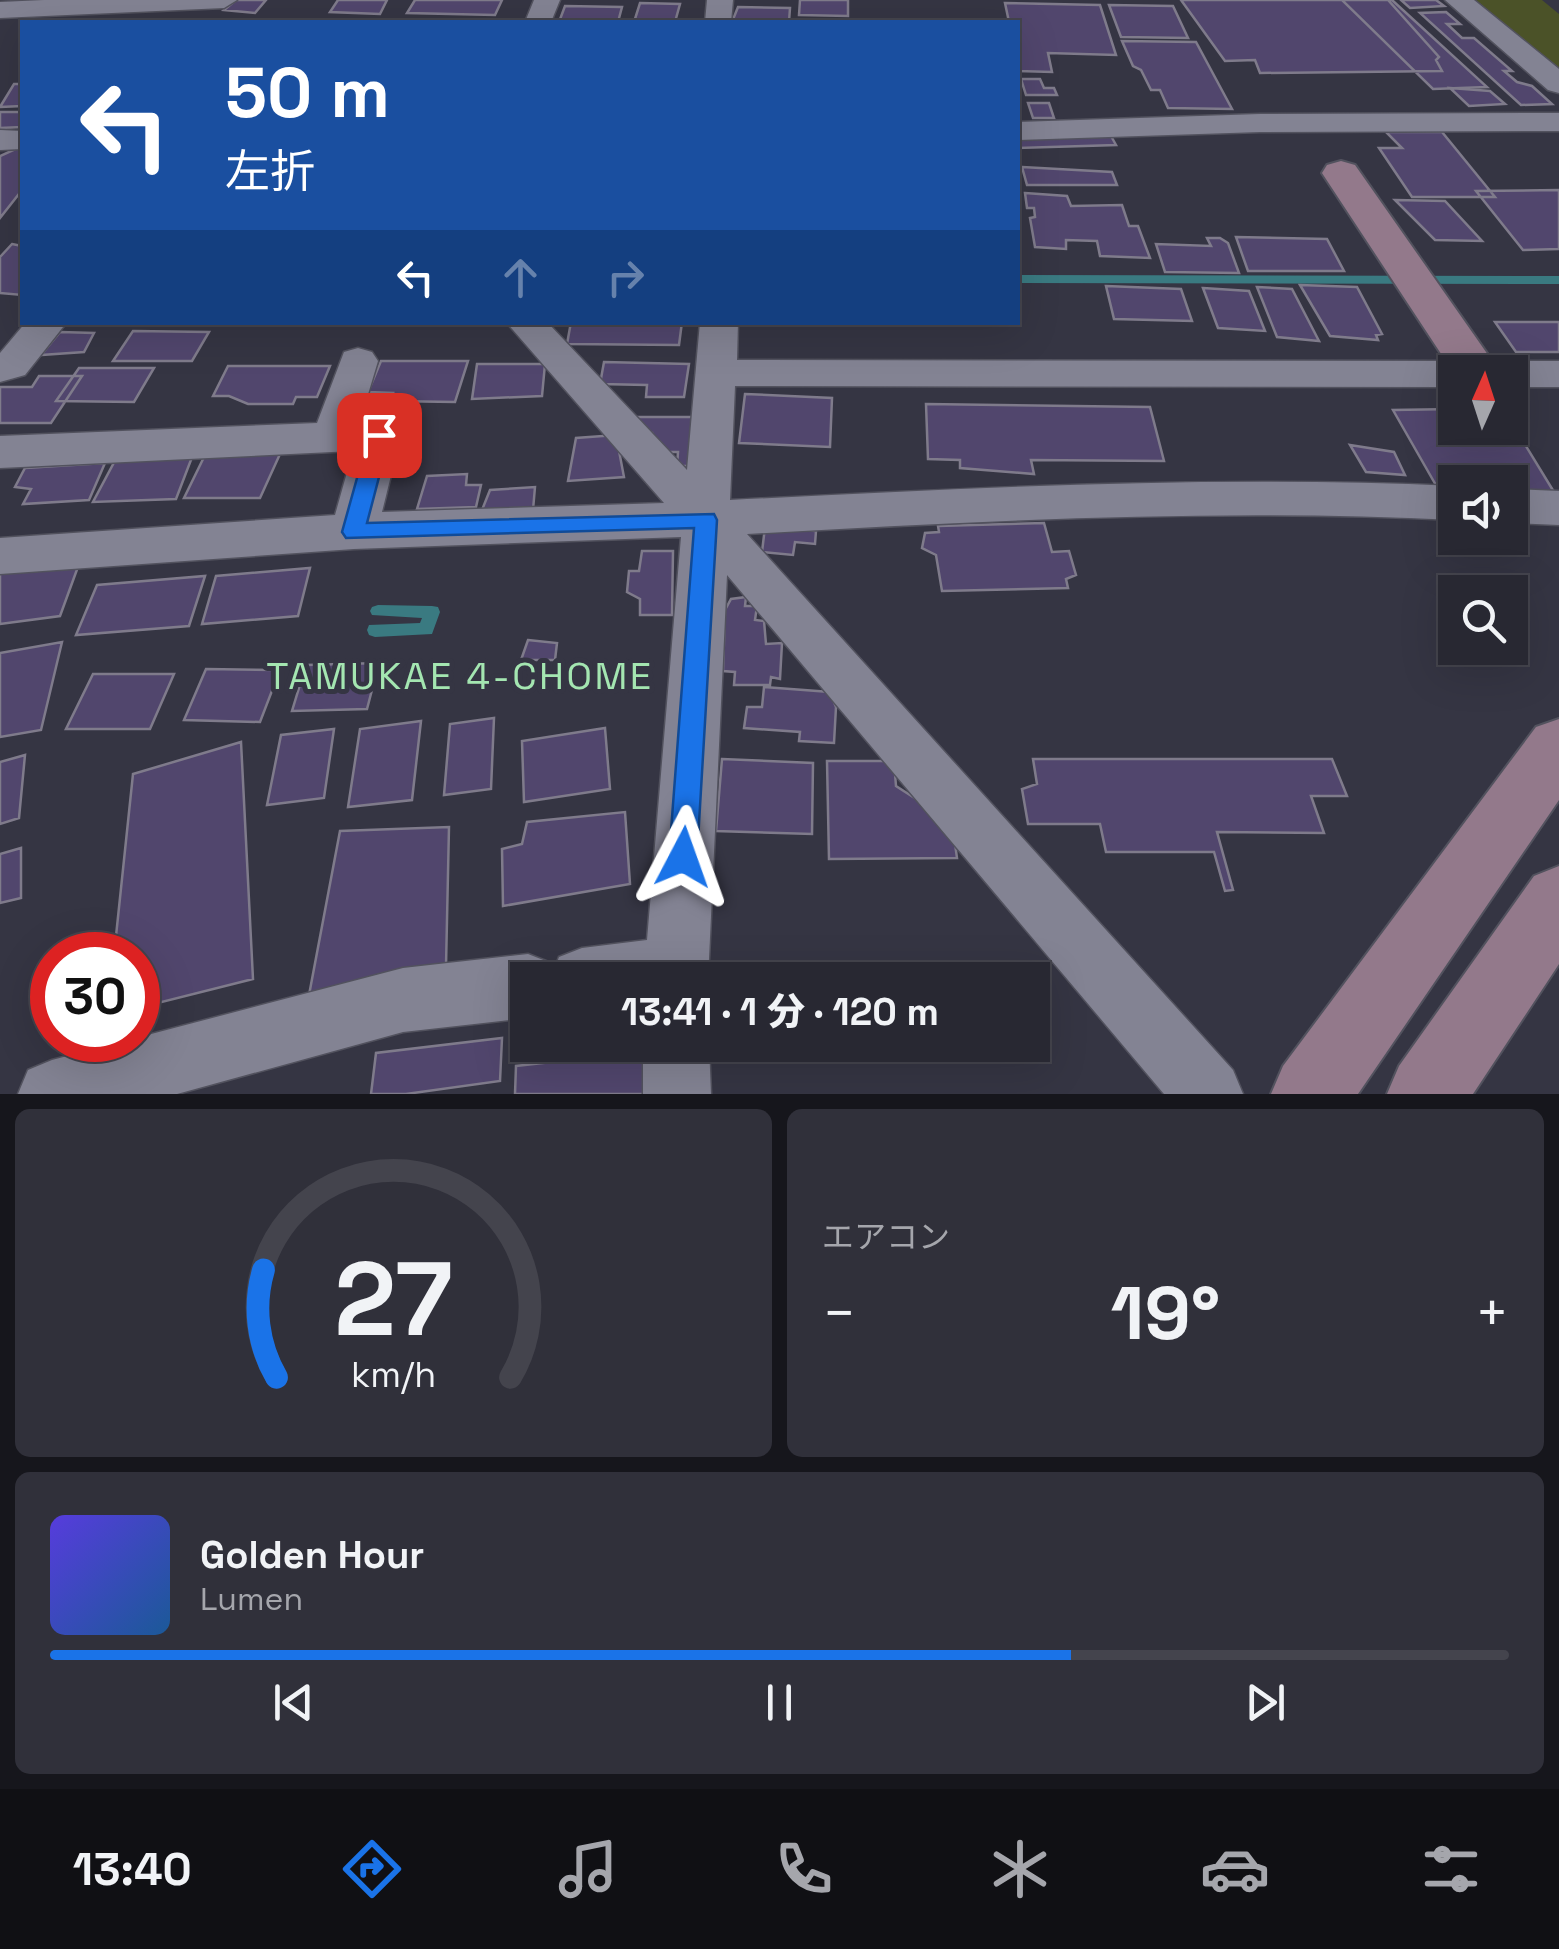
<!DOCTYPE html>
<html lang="ja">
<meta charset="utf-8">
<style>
:root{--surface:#282832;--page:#30303a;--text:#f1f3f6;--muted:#a5a6ac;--line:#44444d;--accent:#1a73e8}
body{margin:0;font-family:"Space Grotesk","Noto Sans JP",sans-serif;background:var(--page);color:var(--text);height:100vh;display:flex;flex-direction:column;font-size:38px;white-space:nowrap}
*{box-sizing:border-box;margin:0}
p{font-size:32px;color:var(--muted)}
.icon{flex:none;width:55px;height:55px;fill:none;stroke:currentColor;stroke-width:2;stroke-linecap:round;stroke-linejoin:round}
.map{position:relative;height:1094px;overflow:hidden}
.drawer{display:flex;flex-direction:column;gap:15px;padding:15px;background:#16161c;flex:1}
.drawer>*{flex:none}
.banner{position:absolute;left:20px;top:20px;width:1000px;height:305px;border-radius:0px;box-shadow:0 10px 40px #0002,0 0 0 2px var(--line);background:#1a4fa0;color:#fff;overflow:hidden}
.needle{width:65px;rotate:3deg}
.buttons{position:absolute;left:1438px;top:355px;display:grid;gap:20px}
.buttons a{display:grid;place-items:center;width:90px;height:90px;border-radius:0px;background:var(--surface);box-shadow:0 10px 40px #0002,0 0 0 2px var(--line);font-size:50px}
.speed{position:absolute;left:30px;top:932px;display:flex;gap:20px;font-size:50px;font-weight:700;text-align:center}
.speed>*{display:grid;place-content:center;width:130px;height:130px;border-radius:50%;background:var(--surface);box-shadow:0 10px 40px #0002,0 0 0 2px var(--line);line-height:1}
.speed .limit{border:15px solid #d22;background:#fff;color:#111}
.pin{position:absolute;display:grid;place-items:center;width:85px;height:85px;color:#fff;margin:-42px;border-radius:20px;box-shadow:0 5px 15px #0006}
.me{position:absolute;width:110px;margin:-55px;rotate:4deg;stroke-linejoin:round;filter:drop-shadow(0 0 8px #0008)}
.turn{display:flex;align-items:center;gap:35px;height:210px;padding:0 40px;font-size:45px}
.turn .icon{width:130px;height:130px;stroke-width:2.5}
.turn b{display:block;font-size:70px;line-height:85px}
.lanes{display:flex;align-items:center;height:95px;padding:0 40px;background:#0003;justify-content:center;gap:50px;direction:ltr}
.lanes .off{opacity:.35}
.big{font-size:75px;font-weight:800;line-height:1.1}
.drawer .tile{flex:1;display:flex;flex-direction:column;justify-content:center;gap:15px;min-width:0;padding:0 35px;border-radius:15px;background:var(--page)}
.drawer .dial{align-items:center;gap:0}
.dial svg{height:260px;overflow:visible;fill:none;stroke:var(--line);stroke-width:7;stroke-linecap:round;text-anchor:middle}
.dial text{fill:var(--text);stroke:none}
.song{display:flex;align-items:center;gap:30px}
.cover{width:120px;height:120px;border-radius:15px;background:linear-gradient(135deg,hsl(250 70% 55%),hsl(210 70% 35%))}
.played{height:10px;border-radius:5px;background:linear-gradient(90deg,var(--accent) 70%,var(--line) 70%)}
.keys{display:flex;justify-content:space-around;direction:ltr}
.heat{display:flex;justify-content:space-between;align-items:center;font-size:55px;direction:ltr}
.drawer .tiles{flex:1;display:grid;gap:15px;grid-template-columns:1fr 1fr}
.tile:last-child{grid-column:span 2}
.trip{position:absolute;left:510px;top:962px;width:540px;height:100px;border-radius:0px;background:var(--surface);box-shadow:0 10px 40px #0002,0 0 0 2px var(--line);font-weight:800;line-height:100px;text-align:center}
.tabs{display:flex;height:160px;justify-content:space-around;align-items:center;background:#101014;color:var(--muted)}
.tabs .icon{width:70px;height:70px}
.tabs .current{color:var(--accent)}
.tabs b{font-size:45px;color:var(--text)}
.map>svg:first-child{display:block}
.green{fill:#4b5228}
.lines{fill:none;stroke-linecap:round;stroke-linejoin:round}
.stream{fill:#3a7a81;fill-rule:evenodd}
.building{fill:#51466d;stroke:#7f7b8b;stroke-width:2.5}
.street-casing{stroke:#52525e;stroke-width:3}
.secondary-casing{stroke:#52525e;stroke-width:4}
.street{fill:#838393;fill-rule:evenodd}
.secondary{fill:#93798b;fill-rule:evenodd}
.route{fill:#1a73e8;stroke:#114b97;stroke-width:2.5}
.labels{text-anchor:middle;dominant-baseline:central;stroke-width:10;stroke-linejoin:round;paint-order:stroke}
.neighbourhood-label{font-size:38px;letter-spacing:2.5px;fill:#a4e6b1;stroke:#353543}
</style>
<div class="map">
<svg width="1559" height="1094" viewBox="0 0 1559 1094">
<rect width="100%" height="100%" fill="#353543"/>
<path class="green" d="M1476,0h66l17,14v58z"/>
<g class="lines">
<path class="stream" d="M1018,275l541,1v8l-541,-1z
M378,605l54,1 6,1 2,5 -8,22 -57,3 -6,-2 -2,-5 2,-5 51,-2 2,-5 -50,-3 -2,-4 2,-4z"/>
</g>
<path class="building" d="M236,0h30l-11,13 -31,-3z
M338,0h49l-7,14 -50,-2z
M415,0h87l-7,15 -88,-2z
M800,0h48v16l-49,-1z
M1181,0h207l51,57 -3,3 6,11 -182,2 -5,-13 -30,1z
M1342,0h50l95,87 -54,2z
M1401,0h35l8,6 -34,2z
M640,3l40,1 -5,18h-41z
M1005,3l95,2 16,50 -68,-2 4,19 -34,-1v-49h-9z
M1109,5l64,1 15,32 -67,-1z
M565,6l57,1 -4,15h-59z
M738,7l52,1 -1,14h-57z
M1446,12l14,12h-13l15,14h12l38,33h-8l13,11 15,4 20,18 -31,1 -101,-92z
M1122,41l74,1 36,67 -64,-1 -8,-18h-9l-10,-20 -8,-4z
M1021,79h19l4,9h10l3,7h-31z
M14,84h8v22l-22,1z
M1450,88l40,3 15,13 -36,2z
M1028,103h21l5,15h-21z
M0,112h22v15l-22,1z
M1386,132h56l53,65h-83l-33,-49h23z
M1111,136l5,9 -98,3v-9z
M22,146v44l-22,28v-62z
M1022,167l90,5 5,13h-90z
M1559,190v59l-36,1 -47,-59z
M1025,193l42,3 4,10 51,-1 7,21h9l12,32 -50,-2 -3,-15 -31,-1v9l-31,-2 -5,-29 5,-1 -1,-9h-7z
M1395,200l50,1 37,40 -47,-1z
M1236,237l91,2 17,32h-96z
M1207,238h13l8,5 11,30 -74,-1 -9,-28 55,2z
M12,244l10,2v49l-22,-2v-36z
M1300,285l57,2 25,47 -6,1 2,5 -48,-4z
M1106,286l75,3 11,32 -78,-2z
M1257,287l35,2 27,52 -42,-4z
M1203,288l46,3 16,40 -47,-3z
M571,322h111l-3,23 -112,-1z
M1495,322h64v30h-43z
M133,331l76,1 -17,29h-79z
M60,332l34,1 -10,19 -43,3z
M381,361h87l-13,41 -65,-1 3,-8 -25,-1z
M604,362l85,2 -5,33h-38l1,-12 -47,-1z
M477,364h68l-3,32 -70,3z
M228,366h102l-13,31h-21l-3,7h-45l-19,-8h-16z
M79,368h75l-20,34 -78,-1z
M39,376h43l-31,47h-51v-36h32z
M745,394l87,4 -2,49 -91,-4z
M926,404l224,3 14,54 -133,-1 3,14 -74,-6v-8l-32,-1z
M1455,409v19h55v-8l44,72 -44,-2v-8h-55v5h-18l-44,-77z
M635,417h61l-4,49h-15l1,-14h-27l1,-19h-19z
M616,435l8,42 -56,4 8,-43z
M1350,445l44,7 11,23 -39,-3z
M194,452l-18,47 -83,3 25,-47z
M206,453l74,1 -20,44h-76z
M105,463l-16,37 -66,4 8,-15 -16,-2 10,-19z
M467,474l-1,11h15l-5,22 -59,2 10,-33z
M535,487l-2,23h-51l8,-20z
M1044,523l8,29 17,-1 7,24 -10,4 2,9 -126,3 -6,-36 -14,-7 3,-15 14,-1 -1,-6z
M765,527l51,4 -1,13 -20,-2 -2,13 -31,-3z
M642,551h31l-1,64h-32v-16l-13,-7 2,-21h10z
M79,564l-19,52 -60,8v-51z
M310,568l-12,48 -96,8 14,-48z
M205,576l-16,50 -113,9 21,-50z
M746,597l-1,9h12l-2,14 9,1 2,23 16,-1 -2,36 -9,-2 -1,8h-36l1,-13 -12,-1 2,-61 6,-11z
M528,640l29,3 -2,17h-34z
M62,642l-21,88 -41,7v-84z
M379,663l-12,46 -75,2 14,-46z
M206,669l74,1 -20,52 -76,-2z
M93,674h81l-24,55h-84z
M764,687l66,5 6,15 -2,36 -35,-2 1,-9 -56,-4 3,-21h15z
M494,718l-3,71 -47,6 6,-71z
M421,721l-9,79 -64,7 12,-78z
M605,728l5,61 -86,13 -2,-61z
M334,729l-10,69 -57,7 14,-70z
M241,742l12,237 -115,29v-53h-24l19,-181z
M25,755l-6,63 -19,6v-62z
M722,759l91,4 -1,71 -96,-3z
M1033,759h299l15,37h-36l13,37 -107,-1 16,58 -8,1 -11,-39h-108l-6,-28h-72l-6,-35 15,-5z
M827,761h67l2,25 56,36 5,36 -128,1z
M625,812l5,72 -127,22 -1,-57 20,-5 5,-22z
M449,827l-3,139 -140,45 34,-180z
M21,848v50l-21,5v-49z
M502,1038l-2,43 -94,13h-35l5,-41z
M544,1045h102l2,49h-133l1,-28 28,-3z"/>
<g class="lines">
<defs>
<path id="street" d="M44,0h193l-13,8 -224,10v-16z
M534,0h26l-9,22h-26z
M707,0h26l-2,22h-26z
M1445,0h29l85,69v24l-11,-3z
M1559,113v18l-299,1 -242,8v-18l242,-8z
M0,130l22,1v18l-22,1z
M26,322h41l-42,53 -25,7v-29z
M506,322h41l140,148 13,-148h38l-1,38 718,1 14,3 5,8h-19v15l-720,-1 -5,114c242,-12 483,-25 725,-14v34c-236,-12 -472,1 -708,14l486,536 10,24h-79l-437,-519 -19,405h-180v38l-125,14 -226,62h-159l10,-24 24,-10 351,-92 125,-14 23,9 3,8 5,-14 23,-9 65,-8 34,-403 -327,12 -354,25v-36l335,-23 18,-64 -353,17v-32l317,-13 27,-71 14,-4 14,4 6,9 -18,60 34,3 7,11 -19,77 282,-9z
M1510,361h49v26h-49v-15h-19l5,-8z
M1510,489l49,2v34l-49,-2z
M643,1045h66l2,49h-68z"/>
<path id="secondary" d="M1341,161l14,4 145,207 -45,3 -133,-202 5,-8z
M1559,719v81l-201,294h-87l12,-28 253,-339z
M1559,866v98l-86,130h-86l12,-28 135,-190z"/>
</defs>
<use href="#street" class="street-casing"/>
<use href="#secondary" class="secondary-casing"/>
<use href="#street" class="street"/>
<use href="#secondary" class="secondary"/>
</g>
<path class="route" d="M379,428l11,7 -23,88 347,-9 3,6 -20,337 -4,10 -10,4 -10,-4 -4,-10 25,-329 -348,10 -4,-6 27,-97z"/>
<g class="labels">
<g class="neighbourhood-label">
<text x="460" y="676">TAMUKAE 4-CHOME</text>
</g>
</g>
</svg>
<div class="buttons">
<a><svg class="needle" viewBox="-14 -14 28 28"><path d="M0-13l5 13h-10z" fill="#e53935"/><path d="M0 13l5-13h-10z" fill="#a5a6ac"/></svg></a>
<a><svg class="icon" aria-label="sound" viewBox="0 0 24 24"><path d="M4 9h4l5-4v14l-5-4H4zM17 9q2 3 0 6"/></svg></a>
<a><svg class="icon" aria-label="search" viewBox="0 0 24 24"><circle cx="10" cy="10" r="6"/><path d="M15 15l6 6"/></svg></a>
</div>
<div class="speed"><div class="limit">30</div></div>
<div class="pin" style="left:379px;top:435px;background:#d93025"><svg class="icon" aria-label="arrive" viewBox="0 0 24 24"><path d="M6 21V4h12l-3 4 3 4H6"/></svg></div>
<svg class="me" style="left:683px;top:857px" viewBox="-20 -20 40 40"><path d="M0-17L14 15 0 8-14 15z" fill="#1a73e8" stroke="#fff" stroke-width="4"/></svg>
<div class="trip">13:41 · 1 分 · 120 m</div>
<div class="banner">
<div class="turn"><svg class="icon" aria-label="left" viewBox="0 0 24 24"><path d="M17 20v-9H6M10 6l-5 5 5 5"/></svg><div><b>50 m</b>左折</div></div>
<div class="lanes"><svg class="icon" aria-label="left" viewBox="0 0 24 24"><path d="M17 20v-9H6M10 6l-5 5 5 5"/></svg><svg class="icon off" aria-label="ahead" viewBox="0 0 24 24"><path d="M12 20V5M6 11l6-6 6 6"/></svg><svg class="icon off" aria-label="right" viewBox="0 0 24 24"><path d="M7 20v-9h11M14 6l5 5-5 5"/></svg></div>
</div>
</div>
<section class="drawer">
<div class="tiles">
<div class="tile dial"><svg viewBox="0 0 100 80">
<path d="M14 69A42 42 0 1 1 86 69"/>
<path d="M14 69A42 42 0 0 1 10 36" stroke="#1a73e8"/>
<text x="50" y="56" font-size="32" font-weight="700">27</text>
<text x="50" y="72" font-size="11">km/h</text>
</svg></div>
<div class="tile"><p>エアコン</p>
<div class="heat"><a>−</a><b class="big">19°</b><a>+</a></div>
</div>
<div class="tile">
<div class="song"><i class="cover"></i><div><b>Golden Hour</b><p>Lumen</p></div></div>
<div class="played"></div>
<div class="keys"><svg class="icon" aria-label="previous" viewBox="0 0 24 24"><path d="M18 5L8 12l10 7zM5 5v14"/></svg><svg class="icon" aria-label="pause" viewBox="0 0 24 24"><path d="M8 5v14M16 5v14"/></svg><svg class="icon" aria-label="next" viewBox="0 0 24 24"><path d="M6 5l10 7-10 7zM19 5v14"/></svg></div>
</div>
</div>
</section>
<nav class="tabs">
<b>13:40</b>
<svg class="icon current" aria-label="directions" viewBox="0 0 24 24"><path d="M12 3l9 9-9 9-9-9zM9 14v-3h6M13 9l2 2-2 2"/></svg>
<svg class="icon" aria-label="music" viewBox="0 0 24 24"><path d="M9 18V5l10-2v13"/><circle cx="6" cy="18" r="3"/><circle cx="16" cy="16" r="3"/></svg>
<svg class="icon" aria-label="phone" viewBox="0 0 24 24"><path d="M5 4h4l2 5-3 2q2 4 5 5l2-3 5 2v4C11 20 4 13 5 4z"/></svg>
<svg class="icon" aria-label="climate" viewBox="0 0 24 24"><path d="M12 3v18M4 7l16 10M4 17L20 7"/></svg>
<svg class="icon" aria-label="car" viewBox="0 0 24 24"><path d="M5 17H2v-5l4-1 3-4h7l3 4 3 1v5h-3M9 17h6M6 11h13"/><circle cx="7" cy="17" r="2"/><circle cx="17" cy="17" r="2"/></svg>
<svg class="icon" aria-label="filters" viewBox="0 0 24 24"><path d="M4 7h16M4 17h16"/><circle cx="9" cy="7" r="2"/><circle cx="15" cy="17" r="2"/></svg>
</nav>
